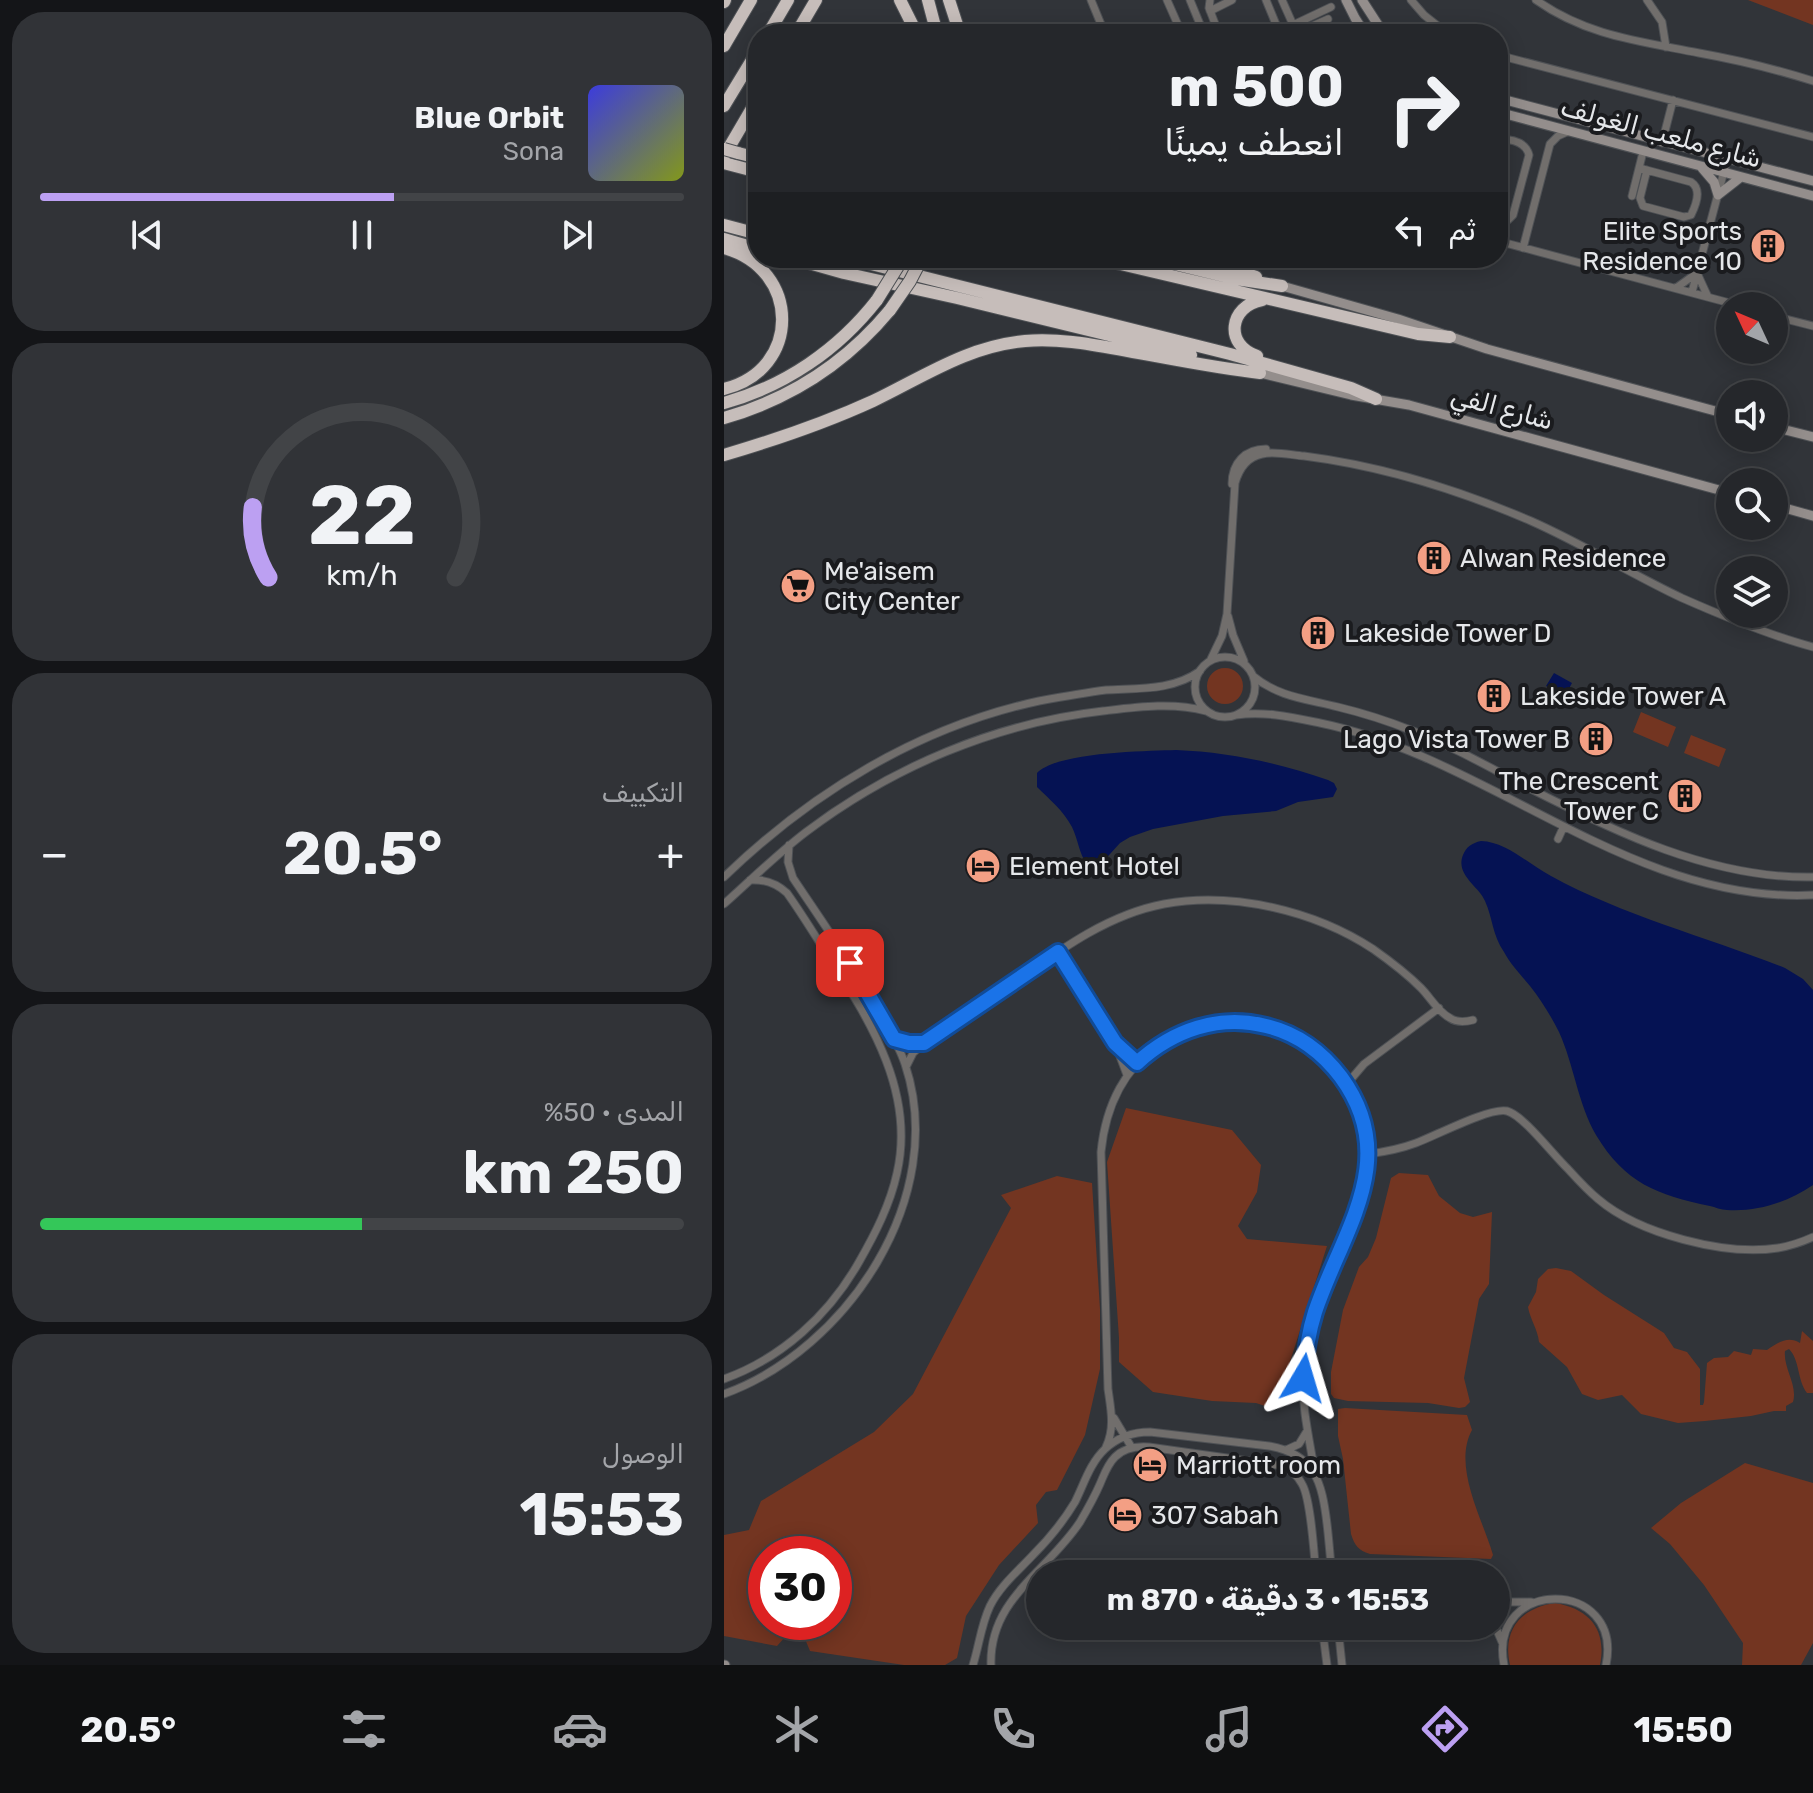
<!DOCTYPE html>
<html lang="ar">
<meta charset="utf-8">
<style>
:root{--surface:#25272b;--page:#313337;--text:#f1f3f6;--muted:#a3a5a9;--line:#424447;--accent:#bca0f2}
body{margin:0;font-family:Rubik,Cairo,sans-serif;background:var(--page);color:var(--text);direction:rtl;height:100vh;display:flex;flex-direction:column;font-size:30px;white-space:nowrap}
*{box-sizing:border-box;margin:0}
p{font-size:26px;color:var(--muted)}
.icon{flex:none;width:44px;height:44px;fill:none;stroke:currentColor;stroke-width:2;stroke-linecap:round;stroke-linejoin:round}
.map{position:relative;flex:1;overflow:hidden;direction:ltr}
.drawer{display:flex;flex-direction:column;gap:12px;padding:12px;background:#141518;width:724px}
.drawer>*{flex:none}
.top-card{position:absolute;left:24px;top:24px;width:760px;height:244px;border-radius:32px;box-shadow:0 4px 20px #0003,0 0 0 2px var(--line);direction:rtl;background:#25272b;color:var(--text);overflow:hidden}
.needle{width:52px;rotate:314deg}
.tools{position:absolute;left:992px;top:292px;display:grid;gap:16px}
.tools a{display:grid;place-items:center;width:72px;height:72px;border-radius:50%;background:var(--surface);box-shadow:0 4px 20px #0003,0 0 0 2px var(--line);font-size:40px}
.speed{position:absolute;left:24px;top:1536px;display:flex;gap:16px;font-size:40px;font-weight:700;text-align:center}
.speed>*{display:grid;place-content:center;width:104px;height:104px;border-radius:50%;background:var(--surface);box-shadow:0 4px 20px #0003,0 0 0 2px var(--line);line-height:1}
.speed .limit{border:12px solid #d22;background:#fff;color:#111}
.pin{position:absolute;display:grid;place-items:center;width:68px;height:68px;color:#fff;margin:-34px;border-radius:16px;box-shadow:0 4px 12px #0006}
.me{position:absolute;width:88px;margin:-44px;rotate:7deg;stroke-linejoin:round;filter:drop-shadow(0 0 6px #0008)}
.turn{display:flex;align-items:center;gap:28px;height:168px;padding:0 32px;font-size:36px}
.turn .icon{width:104px;height:104px;stroke-width:2.5}
.turn b{display:block;font-size:56px;line-height:68px}
.then{display:flex;align-items:center;height:76px;padding:0 32px;background:#0003;gap:16px;font-size:30px}
.big{font-size:60px;font-weight:700;line-height:1.1}
.drawer .tile{flex:1;display:flex;flex-direction:column;justify-content:center;gap:12px;min-width:0;padding:0 28px;border-radius:32px;background:var(--page)}
.drawer .dial{align-items:center;gap:0}
.dial svg{height:208px;overflow:visible;fill:none;stroke:var(--line);stroke-width:7;stroke-linecap:round;text-anchor:middle}
.dial text{fill:var(--text);stroke:none}
.song{display:flex;align-items:center;gap:24px}
.cover{width:96px;height:96px;border-radius:12px;background:linear-gradient(135deg,hsl(240 70% 55%),hsl(70 70% 35%))}
.played{height:8px;border-radius:4px;background:linear-gradient(90deg,var(--accent) 55%,var(--line) 55%)}
.keys{display:flex;justify-content:space-around;direction:ltr}
.heat{display:flex;justify-content:space-between;align-items:center;font-size:44px;direction:ltr}
.charge{height:12px;border-radius:6px;background:linear-gradient(90deg,#34c759 50%,var(--line) 0)}
.trip{position:absolute;left:302px;top:1560px;width:484px;height:80px;border-radius:40px;background:var(--surface);box-shadow:0 4px 20px #0003,0 0 0 2px var(--line);font-weight:700;line-height:80px;text-align:center;direction:rtl}
.tab-bar{display:flex;height:128px;justify-content:space-around;align-items:center;background:#0f1011;color:var(--muted)}
.tab-bar .icon{width:56px;height:56px}
.tab-bar .on{color:var(--accent)}
.tab-bar b{font-size:36px;color:var(--text)}
main{display:flex;flex:1;min-height:0}
.map>svg:first-child{display:block}
.green{fill:#733521;fill-rule:evenodd}
.water{fill:#051253}
.lines{fill:none;stroke-linecap:round;stroke-linejoin:round}
.street-casing{stroke:#4e5155;stroke-width:9}
.secondary-casing{stroke:#4e5155;stroke-width:11}
.highway-casing{stroke:#4e5155;stroke-width:14}
.street{stroke:#716e6c;stroke-width:7}
.secondary{stroke:#948e8c;stroke-width:9}
.highway{stroke:#c6bdba;stroke-width:12}
.highway-bridge-casing{stroke:#4e5155;stroke-width:14;stroke-linecap:butt}
.highway-bridge{stroke:#c6bdba;stroke-width:12}
.route-casing{stroke:#114b97;stroke-width:20}
.route{stroke:#1a73e8;stroke-width:14}
.labels{text-anchor:middle;dominant-baseline:central;stroke-width:8;stroke-linejoin:round;paint-order:stroke}
.street-label{font-size:26px;fill:#e5e7ea;stroke:#1a1b1e}
.poi-label{font-size:26px;fill:#e5e7ea;stroke:#1a1b1e;text-anchor:start}
</style>
<main>
<div class="map">
<svg width="1089" height="1665" viewBox="0 0 1089 1665">
<rect width="100%" height="100%" fill="#313439"/>
<path class="green" d="M1024,0h65v25z
M483 686a18 18 0 1 1 36 0a18 18 0 1 1-36 0Z
M917,712l35,15 -8,20 -35,-15z
M967,735l35,14 -7,18 -35,-14z
M402,1108l106,22 29,35 -4,27 -19,34 9,13 80,7 -47,147 -12,14 -12,-4 -44,-2 -59,-9 -34,-30v-24l-12,-176z
M675,1173l29,2 11,21 21,17 13,4 19,-5 -3,72 -10,15 -15,79 6,24 -5,5 -6,1 -31,-5 -80,-2 -14,-3 -3,-4v-22l12,-62 16,-43 9,-10 8,-19 15,-60z
M333,1176l35,7 8,126v60l-15,66 -28,55 -11,2 -10,13 2,18 -39,42 -33,51 -9,42 -12,7h-41l-94,-14 -7,-17 -17,2 -9,10 -53,-10v-101l25,-5 12,-29 113,-69 39,-38 98,-186 -10,-13zM42,1554h68v68h-68z
M832,1268l15,3 33,24 60,38 10,15 13,4 13,17v36h3l1,-3 3,-39 7,-5 14,-1 6,-6 17,4 2,-6 14,1c10,-7 21,-15 33,-7l2,-12 11,10v52h-6c-10,-13 -7,-33 -18,-44l-4,2c-2,17 13,34 8,51l-7,4v5h-12l-23,5 -46,5 -27,2 -37,-9 -19,-19 -24,5 -16,-6 -15,-27 -28,-25c-1,-12 -9,-23 -11,-35l8,-15 2,-13 10,-10z
M621,1408l122,7 5,15c-20,36 11,90 21,125l-2,4 -121,-5c-12,-4 -15,-8 -19,-20l-8,-75 -5,-23v-27z
M1021,1463l68,20v160l-12,22h-59l1,-22 -39,-58 -34,-41 -19,-16 30,-25z
M831,1603c35,6 52,27 45,62h-90c-8,-35 11,-57 45,-62z"/>
<path class="water" d="M830,673l18,10 -7,13 -19,-10z
M452,750c52,2 103,13 152,30l6,3 3,6 -4,8 -35,5 -22,9 -53,5 -70,13 -23,8 -10,6 -20,22 -13,-1c-8,-10 -9,-25 -15,-37 -9,-17 -22,-27 -35,-40v-14c20,-21 109,-22 139,-23z
M757,841c26,1 47,23 70,35 73,40 156,61 234,92l18,11 10,11v195c-25,17 -55,27 -86,25 -6,0 -12,-3 -17,-4 -53,-11 -85,-23 -114,-71 -18,-31 -22,-70 -37,-103 -8,-16 -18,-32 -29,-46 -9,-11 -19,-21 -26,-34 -12,-18 -11,-33 -19,-51 -6,-15 -30,-26 -22,-46 3,-8 9,-12 18,-14z"/>
<g class="lines">
<defs>
<path id="street" d="M367,0l14,34
M443,0l15,34
M466,0l14,34
M486,0l-1,8 10,26
M542,0l14,34
M558,0l12,27 4,3h5l25,-11
M687,0l13,15 24,19
M812,0c51,36 103,41 163,53 39,7 76,16 114,28
M923,0l15,22 4,25
M486,11l22,-11
M569,25l38,-18
M774,55l315,82
M774,139c13,0 28,3 31,16l-16,60 -5,5h-10
M938,143l11,-43
M915,168l52,14c11,7 5,23 0,33l-7,2 -41,-11 -3,-8 7,-28
M908,196l11,-44
M774,241l243,65
M799,248l27,-104 8,-8 9,-4
M952,288l21,-15 11,24
M968,292l35,-132
M1050,316l39,10
M508,484c0,-21 13,-35 34,-35
M504,616l5,19 11,26
M471 687a30 30 0 1 1 60 0a30 30 0 1 1-60 0Z
M486,661l12,-25 5,-22 8,-131c4,-14 12,-26 27,-29 13,-3 29,1 42,2 78,10 155,34 227,65 52,23 100,53 151,77 43,19 86,37 131,49
M529,676c25,21 54,23 85,31 25,6 50,14 75,24 39,15 76,36 114,56 88,45 185,92 286,90
M512,715c29,-4 55,2 84,8 171,35 310,181 493,172
M834,839l5,-11
M0,877c88,-85 195,-150 315,-176 22,-4 44,-8 67,-11 32,-2 66,1 94,-19
M0,904c27,-24 53,-50 82,-72 86,-65 190,-109 297,-121 34,-4 70,-9 103,0
M334,952l57,91 12,32
M171,1039l14,4h13
M396,1048l17,15
M182,1067l7,-14 11,-10c24,-15 48,-30 71,-47 52,-36 105,-80 169,-92 69,-13 151,7 209,45 17,12 33,24 48,39 9,9 17,24 29,30 7,5 15,4 23,2
M622,1085l18,-21 75,-56
M644,1154c16,-2 32,-5 48,-11 19,-7 74,-36 91,-32 16,4 47,45 61,58 10,11 19,21 30,30 41,35 127,57 180,49 12,-2 24,-6 35,-11
M0,1379c58,-21 105,-64 135,-117 16,-28 31,-57 38,-89 18,-79 -25,-150 -67,-214 -14,-22 -28,-45 -43,-66 -11,-10 -22,-14 -37,-13
M0,1394c124,-45 225,-198 181,-330 -7,-21 -19,-40 -30,-59 -25,-44 -54,-85 -82,-127l-5,-16 1,-17
M390,1418l18,30
M382,1447c9,-19 5,-37 2,-58l-7,-237c20,-201 302,-151 262,39 -23,60 -57,121 -60,186 -1,33 7,65 12,97
M562,1450l13,-6 8,-13
M772,1602h35
M598,1626l5,39
M614,1626l4,39
M771,1626l7,16
M249,1665c6,-19 8,-40 17,-59 10,-20 28,-35 43,-51 16,-16 30,-33 42,-53 9,-18 15,-39 30,-53 13,-12 28,-17 45,-17l119,14c46,8 53,36 58,78 2,16 3,33 5,50
M267,1665c-2,-66 56,-93 89,-143 7,-12 14,-24 20,-38 4,-9 7,-19 15,-27 9,-9 21,-11 34,-10l128,18c11,3 20,9 25,19 9,15 12,70 14,90
M780,1665c-17,-88 120,-88 102,0"/>
<path id="secondary" d="M622,0l9,18 10,16
M638,0l22,34
M774,98l315,83
M774,112l315,84
M978,168l12,14 4,13 23,-18
M558,286l116,33 89,30 243,66
M536,373l91,22 58,10 321,88
M1050,427l39,10
M1050,505l39,11
M0,1665h1"/>
<path id="highway" d="M176,0l17,34
M204,0l9,34
M225,0l11,34
M0,2l1,-2
M44,34l20,-34
M72,34l20,-34
M102,34l17,-3 25,3
M0,46l27,-46
M0,106l34,-56
M14,153l20,5
M0,156l34,-58
M0,163l34,9
M0,225l34,9
M0,239l34,10
M0,248c77,21 78,122 0,141
M67,258l53,15 113,25 234,57
M123,258l383,96 121,34 25,11
M371,258l323,76 32,3
M426,258l86,21 46,7
M475,258l57,19
M533,356c-33,-11 -28,-50 5,-56
M0,403c61,-17 114,-53 153,-103
M0,418c66,-19 122,-55 166,-108
M0,455c51,-15 101,-32 149,-54 50,-24 95,-55 152,-60 35,-3 69,4 103,10 44,8 88,17 132,22"/>
</defs>
<use href="#street" class="street-casing"/>
<use href="#secondary" class="secondary-casing"/>
<use href="#highway" class="highway-casing"/>
<use href="#street" class="street"/>
<use href="#secondary" class="secondary"/>
<use href="#highway" class="highway"/>
<defs>
<path id="highway-bridge" d="M0,149l14,4
M153,300l26,-42
M166,310l20,-29 12,-23"/>
</defs>
<use href="#highway-bridge" class="highway-bridge-casing"/>
<use href="#highway-bridge" class="highway-bridge"/>
</g>
<g class="lines">
<defs>
<path id="route" d="M126,963l44,76 15,4h15l134,-91 57,91 22,20c36,-33 82,-49 129,-37 30,7 56,26 75,51 61,83 1,154 -26,235 -7,22 -10,44 -12,66"/>
</defs>
<use href="#route" class="route-casing"/>
<use href="#route" class="route"/>
</g>
<defs>
<symbol id="building-disc" viewBox="-11 -11 22 22"><circle r="9.5" fill="#f39f84" stroke="#1a1b1e"/><path d="M-4-6H4V6H1V3H-1V6H-4ZM-2.5-4.3h1.7v1.8h-1.7ZM.8-4.3h1.7v1.8H.8ZM-2.5-1h1.7V.8h-1.7ZM.8-1h1.7V.8H.8Z" fill="#111"/></symbol>
<symbol id="supermarket-disc" viewBox="-11 -11 22 22"><circle r="9.5" fill="#f39f84" stroke="#1a1b1e"/><path d="M-6-5.5h2.5l.6 2H6L4.5 2H-2.5L-4.4-4H-6ZM-1.5 3.2a1.3 1.3 0 1 0 .1 0ZM3 3.2a1.3 1.3 0 1 0 .1 0Z" fill="#111"/></symbol>
<symbol id="hotel-disc" viewBox="-11 -11 22 22"><circle r="9.5" fill="#f39f84" stroke="#1a1b1e"/><path d="M-6-4.5h1.5V1H6V5H4.5V3h-9V5H-6ZM-4 0a1.8 1.8 0 1 1 3.6 0ZM.5 0V-2.5h3Q6-2.5 6 0Z" fill="#111"/></symbol>
</defs>
<g fill-rule="evenodd">
<use href="#building-disc" x="1024" y="226" width="40" height="40"/>
<use href="#building-disc" x="690" y="538" width="40" height="40"/>
<use href="#supermarket-disc" x="54" y="566" width="40" height="40"/>
<use href="#building-disc" x="574" y="613" width="40" height="40"/>
<use href="#building-disc" x="750" y="676" width="40" height="40"/>
<use href="#building-disc" x="852" y="719" width="40" height="40"/>
<use href="#building-disc" x="941" y="776" width="40" height="40"/>
<use href="#hotel-disc" x="239" y="846" width="40" height="40"/>
<use href="#hotel-disc" x="406" y="1445" width="40" height="40"/>
<use href="#hotel-disc" x="381" y="1495" width="40" height="40"/>
</g>
<g class="labels">
<g class="street-label">
<text transform="translate(937 133) rotate(15)">شارع ملعب الغولف</text>
<text transform="translate(778 408) rotate(15)">شارع الفي</text>
</g>
<g class="poi-label">
<text x="1018" y="231" text-anchor="end">Elite Sports<tspan x="1018" dy="30">Residence 10</tspan></text>
<text x="736" y="558">Alwan Residence</text>
<text x="100" y="571">Me'aisem<tspan x="100" dy="30">City Center</tspan></text>
<text x="620" y="633">Lakeside Tower D</text>
<text x="796" y="696">Lakeside Tower A</text>
<text x="846" y="739" text-anchor="end">Lago Vista Tower B</text>
<text x="935" y="781" text-anchor="end">The Crescent<tspan x="935" dy="30">Tower C</tspan></text>
<text x="285" y="866">Element Hotel</text>
<text x="452" y="1465">Marriott room</text>
<text x="427" y="1515">307 Sabah</text>
</g>
</g>
</svg>
<div class="tools">
<a><svg class="needle" viewBox="-14 -14 28 28"><path d="M0-13l5 13h-10z" fill="#e53935"/><path d="M0 13l5-13h-10z" fill="#a3a5a9"/></svg></a>
<a><svg class="icon" aria-label="sound" viewBox="0 0 24 24"><path d="M4 9h4l5-4v14l-5-4H4zM17 9q2 3 0 6"/></svg></a>
<a><svg class="icon" aria-label="search" viewBox="0 0 24 24"><circle cx="10" cy="10" r="6"/><path d="M15 15l6 6"/></svg></a>
<a><svg class="icon" aria-label="layers" viewBox="0 0 24 24"><path d="M12 4l9 5-9 5-9-5zM3 14l9 5 9-5"/></svg></a>
</div>
<div class="speed"><div class="limit">30</div></div>
<div class="pin" style="left:126px;top:963px;background:#d93025"><svg class="icon" aria-label="arrive" viewBox="0 0 24 24"><path d="M6 21V4h12l-3 4 3 4H6"/></svg></div>
<svg class="me" style="left:579px;top:1378px" viewBox="-20 -20 40 40"><path d="M0-17L14 15 0 8-14 15z" fill="#1a73e8" stroke="#fff" stroke-width="4"/></svg>
<div class="trip">15:53 · 3 دقيقة · 870 m</div>
<div class="top-card">
<div class="turn"><svg class="icon" aria-label="right" viewBox="0 0 24 24"><path d="M7 20v-9h11M14 6l5 5-5 5"/></svg><div><b>500 m</b>انعطف يمينًا</div></div>
<div class="then">ثم<svg class="icon" aria-label="left" viewBox="0 0 24 24"><path d="M17 20v-9H6M10 6l-5 5 5 5"/></svg></div>
</div>
</div>
<section class="drawer">
<div class="tile">
<div class="song"><i class="cover"></i><div><b>Blue Orbit</b><p>Sona</p></div></div>
<div class="played"></div>
<div class="keys"><svg class="icon" aria-label="previous" viewBox="0 0 24 24"><path d="M18 5L8 12l10 7zM5 5v14"/></svg><svg class="icon" aria-label="pause" viewBox="0 0 24 24"><path d="M8 5v14M16 5v14"/></svg><svg class="icon" aria-label="next" viewBox="0 0 24 24"><path d="M6 5l10 7-10 7zM19 5v14"/></svg></div>
</div>
<div class="tile dial"><svg viewBox="0 0 100 80">
<path d="M14 69A42 42 0 1 1 86 69"/>
<path d="M14 69A42 42 0 0 1 8 42" stroke="#bca0f2"/>
<text x="50" y="56" font-size="32" font-weight="700">22</text>
<text x="50" y="72" font-size="11">km/h</text>
</svg></div>
<div class="tile"><p>التكييف</p>
<div class="heat"><a>−</a><b class="big">20.5°</b><a>+</a></div>
</div>
<div class="tile"><p>المدى · 50%</p><b class="big">250 km</b><div class="charge"></div></div>
<div class="tile"><p>الوصول</p><b class="big">15:53</b></div>
</section>
</main>
<nav class="tab-bar">
<b>15:50</b>
<svg class="icon on" aria-label="directions" viewBox="0 0 24 24"><path d="M12 3l9 9-9 9-9-9zM9 14v-3h6M13 9l2 2-2 2"/></svg>
<svg class="icon" aria-label="music" viewBox="0 0 24 24"><path d="M9 18V5l10-2v13"/><circle cx="6" cy="18" r="3"/><circle cx="16" cy="16" r="3"/></svg>
<svg class="icon" aria-label="phone" viewBox="0 0 24 24"><path d="M5 4h4l2 5-3 2q2 4 5 5l2-3 5 2v4C11 20 4 13 5 4z"/></svg>
<svg class="icon" aria-label="climate" viewBox="0 0 24 24"><path d="M12 3v18M4 7l16 10M4 17L20 7"/></svg>
<svg class="icon" aria-label="car" viewBox="0 0 24 24"><path d="M5 17H2v-5l4-1 3-4h7l3 4 3 1v5h-3M9 17h6M6 11h13"/><circle cx="7" cy="17" r="2"/><circle cx="17" cy="17" r="2"/></svg>
<svg class="icon" aria-label="filters" viewBox="0 0 24 24"><path d="M4 7h16M4 17h16"/><circle cx="9" cy="7" r="2"/><circle cx="15" cy="17" r="2"/></svg>
<b>20.5°</b>
</nav>
